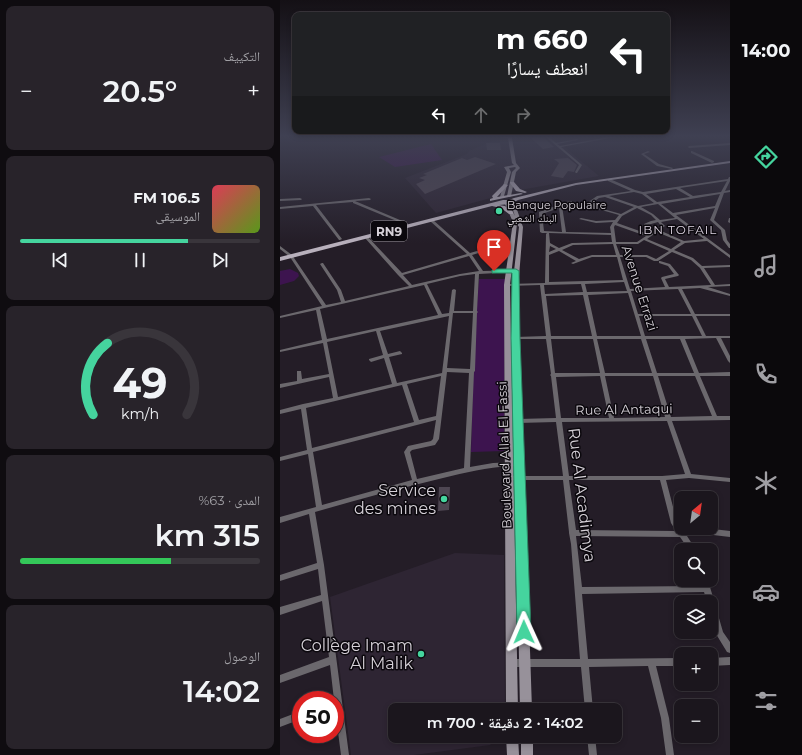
<!DOCTYPE html>
<html lang="ar">
<meta charset="utf-8">
<style>
:root{--surface:#1b161d;--page:#28232a;--text:#f1f3f6;--muted:#a09fa4;--line:#39353b;--accent:#45d49e}
body{margin:0;font-family:Montserrat,"Noto Naskh Arabic",sans-serif;background:var(--page);color:var(--text);direction:rtl;height:100vh;display:flex;flex-direction:column;font-size:15px;white-space:nowrap}
*{box-sizing:border-box;margin:0}
p{font-size:13px;color:var(--muted)}
.icon{flex:none;width:22px;height:22px;fill:none;stroke:currentColor;stroke-width:2;stroke-linecap:round;stroke-linejoin:round}
.map{position:relative;flex:1;overflow:hidden;direction:ltr}
.panel{display:flex;flex-direction:column;gap:6px;padding:6px;background:#0f0c10;width:280px}
.panel>*{flex:none}
.top-card{position:absolute;left:12px;top:12px;width:378px;height:122px;border-radius:8px;box-shadow:0 2px 6px #0003,0 0 0 1px var(--line);direction:rtl;background:#202124;color:#fff;overflow:hidden}
.needle{width:26px;rotate:29deg}
.tools{position:absolute;left:394px;top:491px;display:grid;gap:8px}
.tools a{display:grid;place-items:center;width:44px;height:44px;border-radius:8px;background:var(--surface);box-shadow:0 2px 6px #0003,0 0 0 1px var(--line);font-size:20px}
.speed{position:absolute;left:12px;top:691px;display:flex;gap:8px;font-size:20px;font-weight:700;text-align:center}
.speed>*{display:grid;place-content:center;width:52px;height:52px;border-radius:50%;background:var(--surface);box-shadow:0 2px 6px #0003,0 0 0 1px var(--line);line-height:1}
.speed .limit{border:6px solid #d22;background:#fff;color:#111}
.pin{position:absolute;display:grid;place-items:center;width:34px;height:34px;color:#fff;margin:-41px -17px;border-radius:50% 50% 50% 0;rotate:-45deg;box-shadow:0 0 4px #0007}
.pin .icon{rotate:45deg}
.me{position:absolute;width:44px;margin:-22px;rotate:359deg;stroke-linejoin:round;filter:drop-shadow(0 0 3px #0008)}
.turn{display:flex;align-items:center;gap:14px;height:84px;padding:0 16px;font-size:18px}
.turn .icon{width:52px;height:52px;stroke-width:2.5}
.turn b{display:block;font-size:28px;line-height:34px}
.lanes{display:flex;align-items:center;height:38px;padding:0 16px;background:#0003;justify-content:center;gap:20px;direction:ltr}
.lanes .off{opacity:.35}
.big{font-size:30px;font-weight:600;line-height:1.1}
.panel .tile{flex:1;display:flex;flex-direction:column;justify-content:center;gap:6px;min-width:0;padding:0 14px;border-radius:8px;background:var(--page)}
.panel .dial{align-items:center;gap:0}
.dial svg{height:104px;overflow:visible;fill:none;stroke:var(--line);stroke-width:7;stroke-linecap:round;text-anchor:middle}
.dial text{fill:var(--text);stroke:none}
.song{display:flex;align-items:center;gap:12px}
.cover{width:48px;height:48px;border-radius:6px;background:linear-gradient(135deg,hsl(350 70% 55%),hsl(90 70% 35%))}
.played{height:4px;border-radius:2px;background:linear-gradient(90deg,var(--accent) 70%,var(--line) 70%)}
.keys{display:flex;justify-content:space-around;direction:ltr}
.heat{display:flex;justify-content:space-between;align-items:center;font-size:22px;direction:ltr}
.charge{height:6px;border-radius:3px;background:linear-gradient(90deg,#34c759 63%,var(--line) 0)}
.trip{position:absolute;left:108px;top:703px;width:234px;height:40px;border-radius:8px;background:var(--surface);box-shadow:0 2px 6px #0003,0 0 0 1px var(--line);font-weight:600;line-height:40px;text-align:center;direction:rtl}
main{display:flex;flex:1;min-height:0}
.dock{display:flex;flex-direction:column;width:72px;justify-content:space-around;align-items:center;background:#0b090c;color:var(--muted)}
.dock .icon{width:28px;height:28px}
.dock .current{color:var(--accent)}
.dock b{font-size:18px;color:var(--text)}
.map>svg:first-child{display:block}
.built{fill:#2e2533}
.green{fill:#3d144f}
.building{fill:#4e4652}
.lines{fill:none;stroke-linecap:round;stroke-linejoin:round}
.minor{fill:#6b686d;fill-rule:evenodd}
.secondary{fill:#97919a;fill-rule:evenodd}
.primary{fill:#b8b0bc;fill-rule:evenodd}
.route{fill:#45d49e;stroke:#2d8a67}
.poi-dot{fill:#45d49e;stroke:#0b080d;stroke-width:1.5}
.labels{text-anchor:middle;dominant-baseline:central;stroke-width:3;stroke-linejoin:round;paint-order:stroke}
.far-poi-label{font-size:11px;fill:#d6d1d8;stroke:#0b080d;text-anchor:start}
.far-neighbourhood-label{font-size:12px;letter-spacing:1px;fill:#ddd4e2;stroke:#0b080d}
.shield{fill:#0b080d;stroke:#99959b;stroke-width:1}
.shield-label{font-size:12px;font-weight:bold;fill:#d6d1d8}
.street-label{font-size:13px;fill:#d6d1d8;stroke:#0b080d}
.near-poi-label{font-size:16px;fill:#d6d1d8;stroke:#0b080d;text-anchor:end}
.near-street-label{font-size:16px;fill:#d6d1d8;stroke:#0b080d}
</style>
<main>
<nav class="dock">
<b>14:00</b>
<svg class="icon current" aria-label="directions" viewBox="0 0 24 24"><path d="M12 3l9 9-9 9-9-9zM9 14v-3h6M13 9l2 2-2 2"/></svg>
<svg class="icon" aria-label="music" viewBox="0 0 24 24"><path d="M9 18V5l10-2v13"/><circle cx="6" cy="18" r="3"/><circle cx="16" cy="16" r="3"/></svg>
<svg class="icon" aria-label="phone" viewBox="0 0 24 24"><path d="M5 4h4l2 5-3 2q2 4 5 5l2-3 5 2v4C11 20 4 13 5 4z"/></svg>
<svg class="icon" aria-label="climate" viewBox="0 0 24 24"><path d="M12 3v18M4 7l16 10M4 17L20 7"/></svg>
<svg class="icon" aria-label="car" viewBox="0 0 24 24"><path d="M5 17H2v-5l4-1 3-4h7l3 4 3 1v5h-3M9 17h6M6 11h13"/><circle cx="7" cy="17" r="2"/><circle cx="17" cy="17" r="2"/></svg>
<svg class="icon" aria-label="filters" viewBox="0 0 24 24"><path d="M4 7h16M4 17h16"/><circle cx="9" cy="7" r="2"/><circle cx="15" cy="17" r="2"/></svg>
</nav>
<div class="map">
<svg width="450" height="755" viewBox="0 0 450 755">
<rect width="100%" height="100%" fill="#241d27"/>
<path class="built" d="M236,137h36l47,39 -79,14 -84,23 -31,-35 62,-24 2,-3 23,-10z
M175,553l49,2 1,155h-110v26h103l-8,9 -76,10h-63l-21,-158z"/>
<path class="green" d="M151,144l11,16 -47,7 -16,-10z
M10,269l8,4 1,3 -5,5 -14,4v-14z
M199,279h26l-1,172 -33,1 3,-109z"/>
<path class="building" d="M250,137h13l11,10 -11,2z
M206,143h14l1,7h-14z
M195,157l21,7 -71,30 -9,-10 9,-4 -6,-2 8,-3 -4,-1 39,-16 5,2z
M288,158l9,7 -3,7 -6,-1 -5,7 -12,-2 8,-13 -5,-4z
M159,487h11l-1,23 -11,1z"/>
<g class="lines">
<path class="minor" d="M269,137l7,6 21,-4 1,1 -21,4 3,2 48,-9h8l-55,10 21,18 -5,8h-1l-1,-1 4,-7 -33,-28z
M450,143v2l-41,3 -1,-1 1,-1z
M368,151l2,1 -6,2 15,10 14,4 -1,1 -15,-3 -16,-12z
M412,151l22,10v1l-2,1 -21,-10v-2z
M449,177h1v4l-5,10 5,-1v2l-6,1 -10,27 11,10 2,10 3,4v4h-1l-6,-8 -2,-10 -11,-10 5,-12 -39,7 54,40v3l-23,-17 -22,2 -11,7 19,8 9,8 28,-1v2l-26,1 11,17 15,-1v2l-22,1 22,7v2l-30,-8 -18,1 13,25h35v2h-34l10,20h24v2h-9l9,18v7l-2,-2 -12,-23 -31,1 14,34 31,-1v4h-30l17,40h13v4l-58,1 19,53 39,4v4l-41,-4 -23,2 11,42 6,9 30,-2 17,2v6l-17,-2 -26,1 9,14h-7l-9,-13 -104,-1 6,51 120,-1 -2,-6h8l15,52 7,10v11l-3,-1 -11,-18 -5,-18v-14h-4l-3,-10 -122,2 6,65 93,-1v8h-25l13,52 5,37h-8l-5,-37 -13,-52 -59,1 4,43h-8l-4,-43h-69l-3,-1 -1,-3 1,-3 3,-1h68l-9,-115 -2,-11v-1l-6,-52h-55l-1,-2 1,-2h55l-7,-54 -38,1 -2,-1 -1,-1 1,-1 2,-1 38,-1 -5,-42 -1,-1 1,-1 -5,-35h-31l-2,-1 2,-1 31,-1 -6,-51 -33,1 -2,-1 2,-1 38,-1 1,-49 1,-1h-5l-2,-1 -1,-20 31,-11h2v2l-10,3 4,26 45,1 -1,-6 3,-5 -17,1 -17,-4 2,-1 15,3 19,-1 4,-5 -35,-10 13,-9 34,-5 -23,-10v-2h2l25,11 8,2 85,-13zM447,181l-6,11 -28,4 -13,-8zM396,189l14,8 -33,5 -11,-8zM354,192l8,2 12,9 -16,3 -29,-10zM440,194l-5,12 -42,7 -12,-9zM325,197l29,10 -13,7 -32,-9 10,-7zM378,204l17,14 -15,2 -7,-6 -12,-7zM279,208l3,24 -18,-1 -2,-17zM357,208l14,7 5,5 -5,1 -7,3v2l14,-4 3,4 -13,8 -31,-11 5,-7zM397,219l27,20 -20,2 -25,-11 6,-4 -4,-4zM335,225l31,11 -9,6h-21l-2,-15zM377,232l24,10 -10,7 -24,-10zM269,233l62,2 1,7 -40,1 -13,5 -9,-5zM364,240l25,11 -13,8 -9,-4h-27l-4,-11h22zM333,244l3,11h-24l-13,4 -17,-9 11,-5zM270,246l6,3 -7,3zM279,251l17,10 -5,2 2,1 19,-7h25l6,23 -74,2v-27zM392,252l19,8 9,8 11,17 -42,2 -4,-8 13,-3 1,-1 -9,-11 -10,-3h-1v2l9,3 6,8 -12,3 -1,1 4,9 -35,2 -10,-32h26l8,4h4zM344,282l3,9 -40,1 -2,-8zM301,284l2,8 -38,2 -1,-9zM398,289l13,25h-53l-7,-23zM348,293l13,43h-44l-9,-41zM303,295l9,41h-41l-5,-40zM359,316h53l10,20h-57zM271,339h42l7,34h-45zM317,339h44l11,34h-47zM366,339h34l14,34h-37zM320,376l9,42h-48l-5,-41zM325,376h48l12,41 -51,1zM378,376h37l17,40 -41,1zM387,421l18,53 -23,2h-93l-7,-54zM289,480h91l11,43 5,8 -100,-1z
M20,198l2,1 -1,1 -21,1v-2z
M89,198l2,1 -1,1 -15,1 52,22 -3,1 -51,-21v-1l-37,3 26,34 -2,1h-1l-26,-34 -33,3v-2z
M449,218h1v5l-2,-1z
M150,219h2l38,34 42,-12 3,1 -43,13 11,16 33,-1 2,1 -2,1 -37,2 -2,37 1,1 -1,1 -2,57v1l-1,1 -4,95 23,-4 26,-1h2l1,2 -1,2h-2c-26,0 -51,6 -76,12 -43,10 -86,22 -128,34l9,53 25,190h-8l-6,-46v-9h-1l-4,-35 -50,18v-8l49,-18 -7,-56 -42,14v-8l41,-12 -3,-26 -38,12v-6l37,-12 -8,-49 -29,9v-6l36,-10 -8,-53 -28,7v-4l27,-7 -6,-41 -21,5v-4l23,-6 30,-6 -4,-21 -49,11v-4l17,-3v-10h4l1,8 27,-5 -6,-31 -43,9v-2l42,-10 -6,-30 -36,8v-2l42,-10 -32,-49 -10,-8v-3l12,9 34,50 15,-3 -4,-12 -17,-26 2,-1h1l18,27 4,11 64,-15 -11,-11 -33,-37v-2h2l35,37 65,-19 -37,-33zM189,256l10,15 -19,3 -48,11 -9,-10zM195,274l-2,37h-19l2,-21 -2,-1 -2,1 -3,23 -7,1 -15,-30 33,-8zM144,285l14,30 -111,24 -7,-30zM173,313h20l-3,56 -23,-1zM169,316l-7,57 -45,10 -8,-26 13,-3v-1l-2,-2 -12,3 -8,-23zM96,331l7,24 -14,4v1l2,2 13,-4 8,26 -54,13 -11,-55zM167,372l22,1 -5,95 -47,11 -7,-27 2,-2 23,-5 4,-6zM161,376l-5,40 -17,4 -12,-36zM122,385l12,37 -102,26 -6,-40zM156,420l-3,19 -2,2 -23,5 -4,6 8,28 -90,25 -9,-53z
M450,657v8l-19,1v-8z
M21,711v8l-21,8v-8z
M307,736h8l2,19h-8z"/>
<path class="secondary" d="M220,137h13l-1,1 4,25 4,5 -4,4 -5,24 -2,1 -2,-1 5,-24 4,-4 -1,-1 -6,1 2,4 -7,24 -4,1 7,-25 -3,-5 10,-2 -2,-2 -4,-25z
M224,201l4,1 7,14 -5,-14 4,-1 9,26 -5,62 14,421h-12l-8,-421 7,-62 -2,-3 -7,61 8,425h-12l-2,-425 9,-63 -9,-20z
M226,736h12l1,19h-12z
M241,736h12v19h-12z"/>
<path class="primary" d="M450,161v2l-154,22 -58,15 -8,4 -11,1 6,1 8,6v2h-4l-8,-6 -9,-2 -212,55v-4l223,-57h6l5,-2 62,-15z
M230,182h4l6,7 7,3 -2,1 -9,-2 -6,-8z
M224,184l4,1 -11,12 24,-4 2,1 -33,7v-2l3,-1 -1,-2z"/>
</g>
<linearGradient id="sky" x2="0" y2="1"><stop stop-color="#141015"/><stop offset="0.56" stop-color="#3f4052"/><stop offset="1" stop-color="#3f4052" stop-opacity="0"/></linearGradient>
<rect width="450" height="243" fill="url(#sky)"/>
<path class="route" d="M214,269h22l3,2 1,67 11,294 -2,5 -5,2 -5,-2 -2,-5 -6,-294 1,-65h-20v-3z"/>
<g class="poi-dot">
<circle cx="219" cy="211" r="4"/>
<circle cx="164" cy="499" r="4"/>
<circle cx="141" cy="654" r="4"/>
</g>
<g class="labels">
<g class="far-poi-label">
<text x="227" y="205">Banque Populaire<tspan x="227" dy="13">البنك الشعبي</tspan></text>
</g>
<g class="far-neighbourhood-label">
<text x="398" y="229">IBN TOFAIL</text>
</g>
<rect class="shield" x="91" y="221" width="36" height="20" rx="3"/>
<g class="shield-label">
<text x="109" y="231">RN9</text>
</g>
<g class="street-label">
<text transform="translate(360 288) rotate(72)">Avenue Errazi</text>
<text transform="translate(344 409) rotate(-1)">Rue Al Antaqui</text>
<text transform="translate(224 455) rotate(-92)">Boulevard Allal El Fassi</text>
</g>
<g class="near-poi-label">
<text x="156" y="490">Service<tspan x="156" dy="18">des mines</tspan></text>
<text x="133" y="645">Collège Imam<tspan x="133" dy="18">Al Malik</tspan></text>
</g>
<g class="near-street-label">
<text transform="translate(302 495) rotate(83)">Rue Al Acadimya</text>
</g>
</g>
</svg>
<div class="tools">
<a><svg class="needle" viewBox="-14 -14 28 28"><path d="M0-13l5 13h-10z" fill="#e53935"/><path d="M0 13l5-13h-10z" fill="#a09fa4"/></svg></a>
<a><svg class="icon" aria-label="search" viewBox="0 0 24 24"><circle cx="10" cy="10" r="6"/><path d="M15 15l6 6"/></svg></a>
<a><svg class="icon" aria-label="layers" viewBox="0 0 24 24"><path d="M12 4l9 5-9 5-9-5zM3 14l9 5 9-5"/></svg></a>
<a>+</a>
<a>−</a>
</div>
<div class="speed"><div class="limit">50</div></div>
<div class="pin" style="left:214px;top:271px;background:#d93025"><svg class="icon" aria-label="arrive" viewBox="0 0 24 24"><path d="M6 21V4h12l-3 4 3 4H6"/></svg></div>
<svg class="me" style="left:244px;top:632px" viewBox="-20 -20 40 40"><path d="M0-17L14 15 0 8-14 15z" fill="#45d49e" stroke="#fff" stroke-width="4"/></svg>
<div class="trip">14:02 · 2 دقيقة · 700 m</div>
<div class="top-card">
<div class="turn"><svg class="icon" aria-label="left" viewBox="0 0 24 24"><path d="M17 20v-9H6M10 6l-5 5 5 5"/></svg><div><b>660 m</b>انعطف يسارًا</div></div>
<div class="lanes"><svg class="icon" aria-label="left" viewBox="0 0 24 24"><path d="M17 20v-9H6M10 6l-5 5 5 5"/></svg><svg class="icon off" aria-label="ahead" viewBox="0 0 24 24"><path d="M12 20V5M6 11l6-6 6 6"/></svg><svg class="icon off" aria-label="right" viewBox="0 0 24 24"><path d="M7 20v-9h11M14 6l5 5-5 5"/></svg></div>
</div>
</div>
<section class="panel">
<div class="tile"><p>التكييف</p>
<div class="heat"><a>−</a><b class="big">20.5°</b><a>+</a></div>
</div>
<div class="tile">
<div class="song"><i class="cover"></i><div><b>106.5 FM</b><p>الموسيقى</p></div></div>
<div class="played"></div>
<div class="keys"><svg class="icon" aria-label="previous" viewBox="0 0 24 24"><path d="M18 5L8 12l10 7zM5 5v14"/></svg><svg class="icon" aria-label="pause" viewBox="0 0 24 24"><path d="M8 5v14M16 5v14"/></svg><svg class="icon" aria-label="next" viewBox="0 0 24 24"><path d="M6 5l10 7-10 7zM19 5v14"/></svg></div>
</div>
<div class="tile dial"><svg viewBox="0 0 100 80">
<path d="M14 69A42 42 0 1 1 86 69"/>
<path d="M14 69A42 42 0 0 1 25 14" stroke="#45d49e"/>
<text x="50" y="56" font-size="32" font-weight="700">49</text>
<text x="50" y="72" font-size="11">km/h</text>
</svg></div>
<div class="tile"><p>المدى · 63%</p><b class="big">315 km</b><div class="charge"></div></div>
<div class="tile"><p>الوصول</p><b class="big">14:02</b></div>
</section>
</main>
